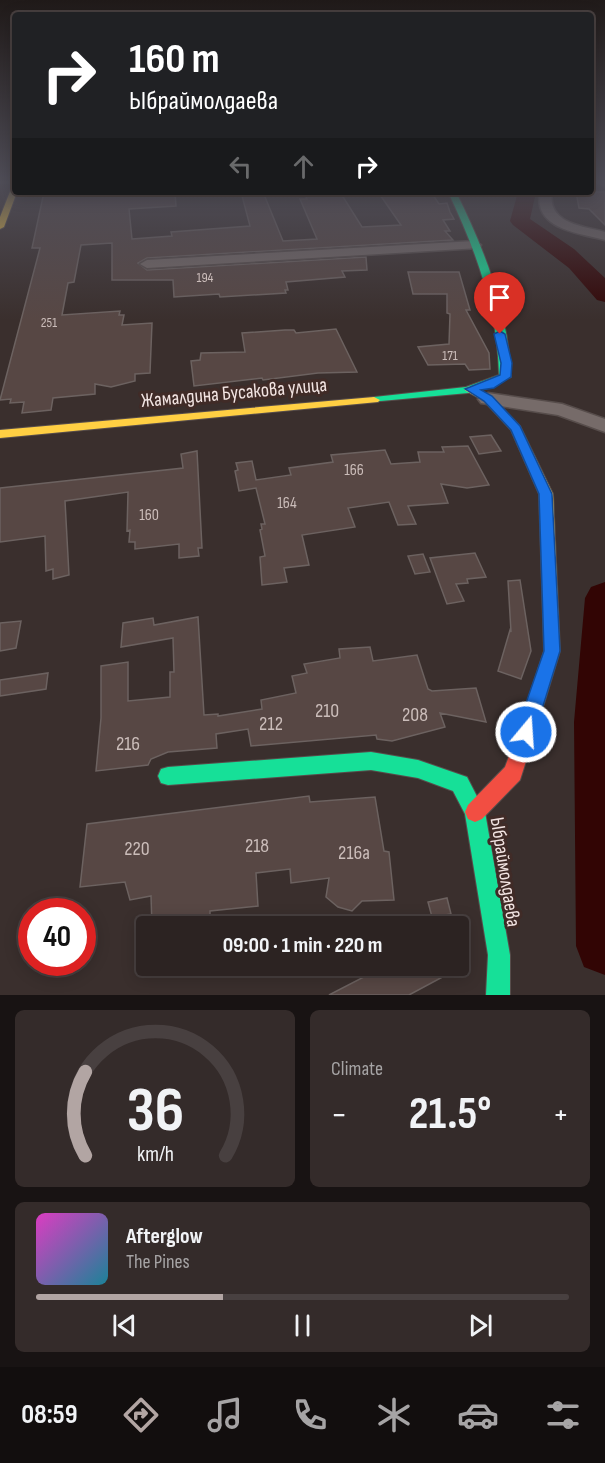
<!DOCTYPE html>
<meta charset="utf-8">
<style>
:root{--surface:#2c2322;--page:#342b2a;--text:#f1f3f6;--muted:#a6a4a5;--line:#484040;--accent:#b2a5a3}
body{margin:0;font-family:"Sofia Sans Condensed",sans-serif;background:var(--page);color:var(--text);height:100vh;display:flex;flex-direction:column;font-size:22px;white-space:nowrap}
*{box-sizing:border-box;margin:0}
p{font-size:20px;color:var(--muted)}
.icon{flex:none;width:33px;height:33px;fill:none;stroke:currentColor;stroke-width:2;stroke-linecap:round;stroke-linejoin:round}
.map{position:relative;height:995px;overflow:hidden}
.sheet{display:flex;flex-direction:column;gap:15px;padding:15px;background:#181313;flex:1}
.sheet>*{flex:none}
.top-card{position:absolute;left:12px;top:12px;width:582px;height:183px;border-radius:6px;box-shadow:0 3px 15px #0003,0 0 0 2px var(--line);background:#202124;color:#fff;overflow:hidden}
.speed{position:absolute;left:18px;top:898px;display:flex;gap:12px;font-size:30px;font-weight:700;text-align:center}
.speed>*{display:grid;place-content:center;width:78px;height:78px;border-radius:50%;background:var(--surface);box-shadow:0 3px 15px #0003,0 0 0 2px var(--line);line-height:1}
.speed .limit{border:9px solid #d22;background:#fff;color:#111}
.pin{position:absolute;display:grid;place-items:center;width:51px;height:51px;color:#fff;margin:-62px -26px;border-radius:50% 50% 50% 0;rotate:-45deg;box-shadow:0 0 6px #0007}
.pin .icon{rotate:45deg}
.me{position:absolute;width:66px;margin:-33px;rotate:18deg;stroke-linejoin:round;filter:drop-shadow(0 0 4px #0008)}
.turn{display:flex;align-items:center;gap:21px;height:126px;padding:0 18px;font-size:27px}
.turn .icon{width:78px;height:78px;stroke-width:2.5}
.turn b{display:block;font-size:42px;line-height:51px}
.lanes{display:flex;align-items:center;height:57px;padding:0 18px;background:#0003;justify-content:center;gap:30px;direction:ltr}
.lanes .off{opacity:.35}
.big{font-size:45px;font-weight:700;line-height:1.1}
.sheet .card{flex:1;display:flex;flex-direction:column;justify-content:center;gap:9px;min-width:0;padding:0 21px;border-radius:9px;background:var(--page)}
.sheet .dial{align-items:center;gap:0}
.dial svg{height:156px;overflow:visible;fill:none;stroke:var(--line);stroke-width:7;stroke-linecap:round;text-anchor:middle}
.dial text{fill:var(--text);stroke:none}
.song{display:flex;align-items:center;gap:18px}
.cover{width:72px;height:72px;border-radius:9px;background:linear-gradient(135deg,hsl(310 70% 55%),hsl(190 70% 35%))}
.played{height:6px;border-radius:3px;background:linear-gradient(90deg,var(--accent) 35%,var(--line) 35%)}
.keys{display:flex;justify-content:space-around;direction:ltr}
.heat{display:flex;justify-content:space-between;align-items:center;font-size:33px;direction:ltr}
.sheet .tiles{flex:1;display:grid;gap:15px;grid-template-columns:1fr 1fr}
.card:last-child{grid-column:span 2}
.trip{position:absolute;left:136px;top:916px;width:333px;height:60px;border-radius:6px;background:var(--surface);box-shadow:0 3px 15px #0003,0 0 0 2px var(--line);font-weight:700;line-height:60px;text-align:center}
.dock{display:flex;height:96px;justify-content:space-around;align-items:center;background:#120e0e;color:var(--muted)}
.dock .icon{width:42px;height:42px}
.dock .active{color:var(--accent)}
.dock b{font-size:27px;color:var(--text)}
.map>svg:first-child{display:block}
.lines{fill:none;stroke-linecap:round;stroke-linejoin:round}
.river{fill:#320504;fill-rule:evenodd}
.building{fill:#574744;stroke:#6c6260;stroke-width:1.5}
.street-casing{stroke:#574d4b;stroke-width:3}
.fast-casing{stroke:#574d4b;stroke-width:2}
.slow-casing{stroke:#574d4b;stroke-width:2}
.jam-casing{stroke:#574d4b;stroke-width:2}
.street{fill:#766b69;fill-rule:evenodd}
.fast{fill:#16e098;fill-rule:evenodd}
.slow{fill:#ffcf43;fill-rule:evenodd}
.jam{fill:#f24e42;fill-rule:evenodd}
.route{fill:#1a73e8;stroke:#114b97;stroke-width:1.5}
.labels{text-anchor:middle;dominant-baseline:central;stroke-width:6;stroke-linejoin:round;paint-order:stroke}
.far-number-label{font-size:14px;fill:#cbbdba}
.number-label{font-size:16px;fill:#cbbdba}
.street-label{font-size:20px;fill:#f2e4e2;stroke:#402b27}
.near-number-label{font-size:20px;fill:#cbbdba}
</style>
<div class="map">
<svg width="605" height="995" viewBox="0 0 605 995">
<rect width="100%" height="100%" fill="#3a2f2d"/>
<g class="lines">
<path class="river" d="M518,192h18l-6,27 44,30 31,29v24l-8,-2 -28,-32 -56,-43 -3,-4z
M605,582v393l-21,-8 -8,-21 -2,-224 11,-124 6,-11z"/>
</g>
<path class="building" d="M44,192h131l1,14 -47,3 3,30 40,-3 -1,-4 79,-6 -9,-34h22l20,49 34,-2 -17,-40h7l-3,-7h36l22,35 39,-2 -23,-33h53l8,12 8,-1 3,9 4,7 -11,1 7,11h-5l8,9 -306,18 -9,5 9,7 219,-13 1,13 -25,1 3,6 -59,5 2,8h-3l1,3 -66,4 -1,-3 -45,3 -1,-17h-61v-37l-31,2 -7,37 -6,1 -6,32 58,-4 -1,4h5l-2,10 30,-2 -2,50 -15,1v7l-24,6 -16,-3v10l-42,4 -2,12 -29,3 2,-11 -14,1 1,-4 -11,1 40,-152h-8z
M576,192h29v33l-16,-16 -10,-1z
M408,272h51l11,38h-4l23,43 1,16 -21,1 -4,-6 -37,1 -10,-18 31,-3 1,-30 -3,-1v-19h-34z
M336,329l21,43 -39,1 -55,7 -1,-2 -68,8 -3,-25 9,-1 1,-7 44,-1 -3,-19 43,-3h9l2,3z
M491,435l10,16 -22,3 -9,-17z
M468,446l21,39 -22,3 -26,-4 7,19 -40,3 8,18 -18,1 -9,-23 -41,6 7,19 -53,8 7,30 -25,3 3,14 -25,3 -2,-28 5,-1 -5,-26 2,-1 -1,-5h4l-9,-36 -17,3 -4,-20 3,-1 -2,-7 16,-2 4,19 35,-5 -2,-7 44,-6 -2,-7 54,-5 6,14 29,-2 -2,-10h26l-2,-5z
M197,451l5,97h-4l1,8 -20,2v-14l-44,5v-7h-6l1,-12 -3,1 1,-39 -63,9 4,74 -16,4v-10l-7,2 -1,-35 -45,6v-54l183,-20 -2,-14z
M475,553l11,24 -19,2 1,4 -12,1 8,17 -17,3 -17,-46z
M423,554l7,18 -15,2 -7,-18z
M520,580l11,71 -10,28 -23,-8 12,-41 1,2 -3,-51z
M198,617l6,98 14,-1v2l44,-7 -1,-9 35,-7 -4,-17 15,-3 -3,-9 36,-6 -1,-9 31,-2 3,14 44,-6 11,34 4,2 44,-3 10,34 -46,-9 5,14 -53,14 -15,-2 -1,-4 -125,11 -3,-17 -32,5 1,14 -49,4 -17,7 -3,6 -52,6 5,-53v-52l27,-4v39l42,-4v-25h4l-1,-34 -52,9 2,-24 30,-5 1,7z
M21,621l-5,27 -16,3v-28z
M48,673l-2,16 -46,7v-16z
M309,796l1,6 65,-5 9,54 5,1 5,48 -32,1 -10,10 -14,-4 -12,-10 3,-19 -38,5 -1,-14 -34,4 2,33 -48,5v14l-8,2h-50l-1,-31 -21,4 -5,-18 -45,5 7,-63z
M447,898l4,16 -19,3 -4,-15z
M385,966h78l-54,29h-80z"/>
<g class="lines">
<defs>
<path id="street" d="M597,181h8v6z
M540,192h12c-5,31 29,34 53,40v8c-27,-7 -72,-11 -65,-48z
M474,241l7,4 -2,3 -332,20 -7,-4 7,-4z
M488,393l74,11 43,15v13l-47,-17 -77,-12 -3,-4z"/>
<path id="fast" d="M448,192h8c29,58 52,119 55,185l-43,16 -98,9 -2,-2 6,-3 92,-10 33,-12c-1,-64 -23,-125 -51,-183z
M371,752l47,8 49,17 18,35 25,143v40h-24l2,-40 -23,-141 -12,-23 -35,-13 -47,-8 -203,15 -7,-2 -3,-7 3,-7 7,-2z"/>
<path id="slow" d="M15,187v5h2l-13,35 -4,2v-12l11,-28z
M470,386l22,11 28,29 33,68 7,157 -24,79 -3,6 -6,2 -6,-2 -3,-6 26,-79 -5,-157 -28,-64 -27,-29 -18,-10 -2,-2z
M374,397l6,3 -2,2 -378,36v-8z"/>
<path id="jam" d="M527,722l6,2 3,6 -16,50 -38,39 -7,3 -7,-3 -3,-7 3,-7 37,-38 16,-43z"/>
</defs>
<use href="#street" class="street-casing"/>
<use href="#fast" class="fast-casing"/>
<use href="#slow" class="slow-casing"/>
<use href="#jam" class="jam-casing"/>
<use href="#street" class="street"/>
<use href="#fast" class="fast"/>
<use href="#slow" class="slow"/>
<use href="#jam" class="jam"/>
</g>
<linearGradient id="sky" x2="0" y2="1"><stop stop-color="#201a19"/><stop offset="0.57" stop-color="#4f4d57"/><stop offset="1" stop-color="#4f4d57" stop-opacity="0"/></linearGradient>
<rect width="605" height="320" fill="url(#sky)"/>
<path class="route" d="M500,331l5,3 7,29 -1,14 -17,11 -13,2 11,6 28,30 32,68 8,157 -25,81 -3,6 -6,3 -7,-3 -3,-6 28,-81 -5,-157 -28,-64 -27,-29 -19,-12 35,-14 1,-12 -7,-29z"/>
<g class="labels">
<g class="far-number-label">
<text x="205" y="277">194</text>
<text x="49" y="322">251</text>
<text x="450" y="355">171</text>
</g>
<g class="number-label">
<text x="354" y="470">166</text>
<text x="287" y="503">164</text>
<text x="149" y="515">160</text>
</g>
<g class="street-label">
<text transform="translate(234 393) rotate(-5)">Жамалдина Бусакова улица</text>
<text transform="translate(505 872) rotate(81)">Ыбраймолдаева</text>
</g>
<g class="near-number-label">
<text x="327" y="711">210</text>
<text x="415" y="715">208</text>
<text x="271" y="724">212</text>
<text x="128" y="744">216</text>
<text x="257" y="846">218</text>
<text x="137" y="849">220</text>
<text x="354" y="853">216а</text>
</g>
</g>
</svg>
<div class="speed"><div class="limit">40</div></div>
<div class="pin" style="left:500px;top:334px;background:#d93025"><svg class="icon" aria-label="arrive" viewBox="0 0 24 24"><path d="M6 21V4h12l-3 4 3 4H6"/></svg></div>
<svg class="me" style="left:526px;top:732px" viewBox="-20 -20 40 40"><circle r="17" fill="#1a73e8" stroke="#fff" stroke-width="3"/><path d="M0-11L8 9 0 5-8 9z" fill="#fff"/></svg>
<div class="trip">09:00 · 1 min · 220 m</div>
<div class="top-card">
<div class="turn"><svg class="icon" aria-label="right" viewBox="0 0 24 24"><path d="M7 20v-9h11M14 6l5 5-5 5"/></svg><div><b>160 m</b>Ыбраймолдаева</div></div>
<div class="lanes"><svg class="icon off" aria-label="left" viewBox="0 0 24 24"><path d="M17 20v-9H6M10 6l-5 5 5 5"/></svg><svg class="icon off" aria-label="ahead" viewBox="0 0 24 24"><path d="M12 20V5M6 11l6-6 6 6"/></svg><svg class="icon" aria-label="right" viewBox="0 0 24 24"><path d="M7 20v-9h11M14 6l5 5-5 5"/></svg></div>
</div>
</div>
<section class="sheet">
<div class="tiles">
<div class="card dial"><svg viewBox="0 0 100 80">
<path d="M14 69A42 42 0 1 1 86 69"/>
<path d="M14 69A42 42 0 0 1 14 26" stroke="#b2a5a3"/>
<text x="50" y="56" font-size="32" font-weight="700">36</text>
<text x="50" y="72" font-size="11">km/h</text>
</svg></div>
<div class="card"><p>Climate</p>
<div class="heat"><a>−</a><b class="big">21.5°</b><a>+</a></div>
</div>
<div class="card">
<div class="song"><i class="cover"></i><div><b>Afterglow</b><p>The Pines</p></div></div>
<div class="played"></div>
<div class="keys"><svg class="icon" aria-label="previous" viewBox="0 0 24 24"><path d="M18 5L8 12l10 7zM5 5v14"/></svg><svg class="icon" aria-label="pause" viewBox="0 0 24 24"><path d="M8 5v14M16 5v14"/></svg><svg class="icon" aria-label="next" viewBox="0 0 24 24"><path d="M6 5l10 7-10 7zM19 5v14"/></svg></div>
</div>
</div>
</section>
<nav class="dock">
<b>08:59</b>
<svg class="icon active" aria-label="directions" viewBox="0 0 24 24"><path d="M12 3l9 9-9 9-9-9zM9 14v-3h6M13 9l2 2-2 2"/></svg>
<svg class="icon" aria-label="music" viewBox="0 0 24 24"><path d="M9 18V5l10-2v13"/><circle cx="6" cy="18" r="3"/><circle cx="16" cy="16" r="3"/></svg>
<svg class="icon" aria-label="phone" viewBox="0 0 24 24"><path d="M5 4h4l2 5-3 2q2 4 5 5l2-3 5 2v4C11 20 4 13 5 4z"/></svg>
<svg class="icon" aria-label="climate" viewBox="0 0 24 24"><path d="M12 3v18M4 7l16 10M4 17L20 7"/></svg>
<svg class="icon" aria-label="car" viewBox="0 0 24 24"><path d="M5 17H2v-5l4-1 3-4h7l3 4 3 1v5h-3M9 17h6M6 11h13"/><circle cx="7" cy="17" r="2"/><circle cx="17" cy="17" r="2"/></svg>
<svg class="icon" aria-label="filters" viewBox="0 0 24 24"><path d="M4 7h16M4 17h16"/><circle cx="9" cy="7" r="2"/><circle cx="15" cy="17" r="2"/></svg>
</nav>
